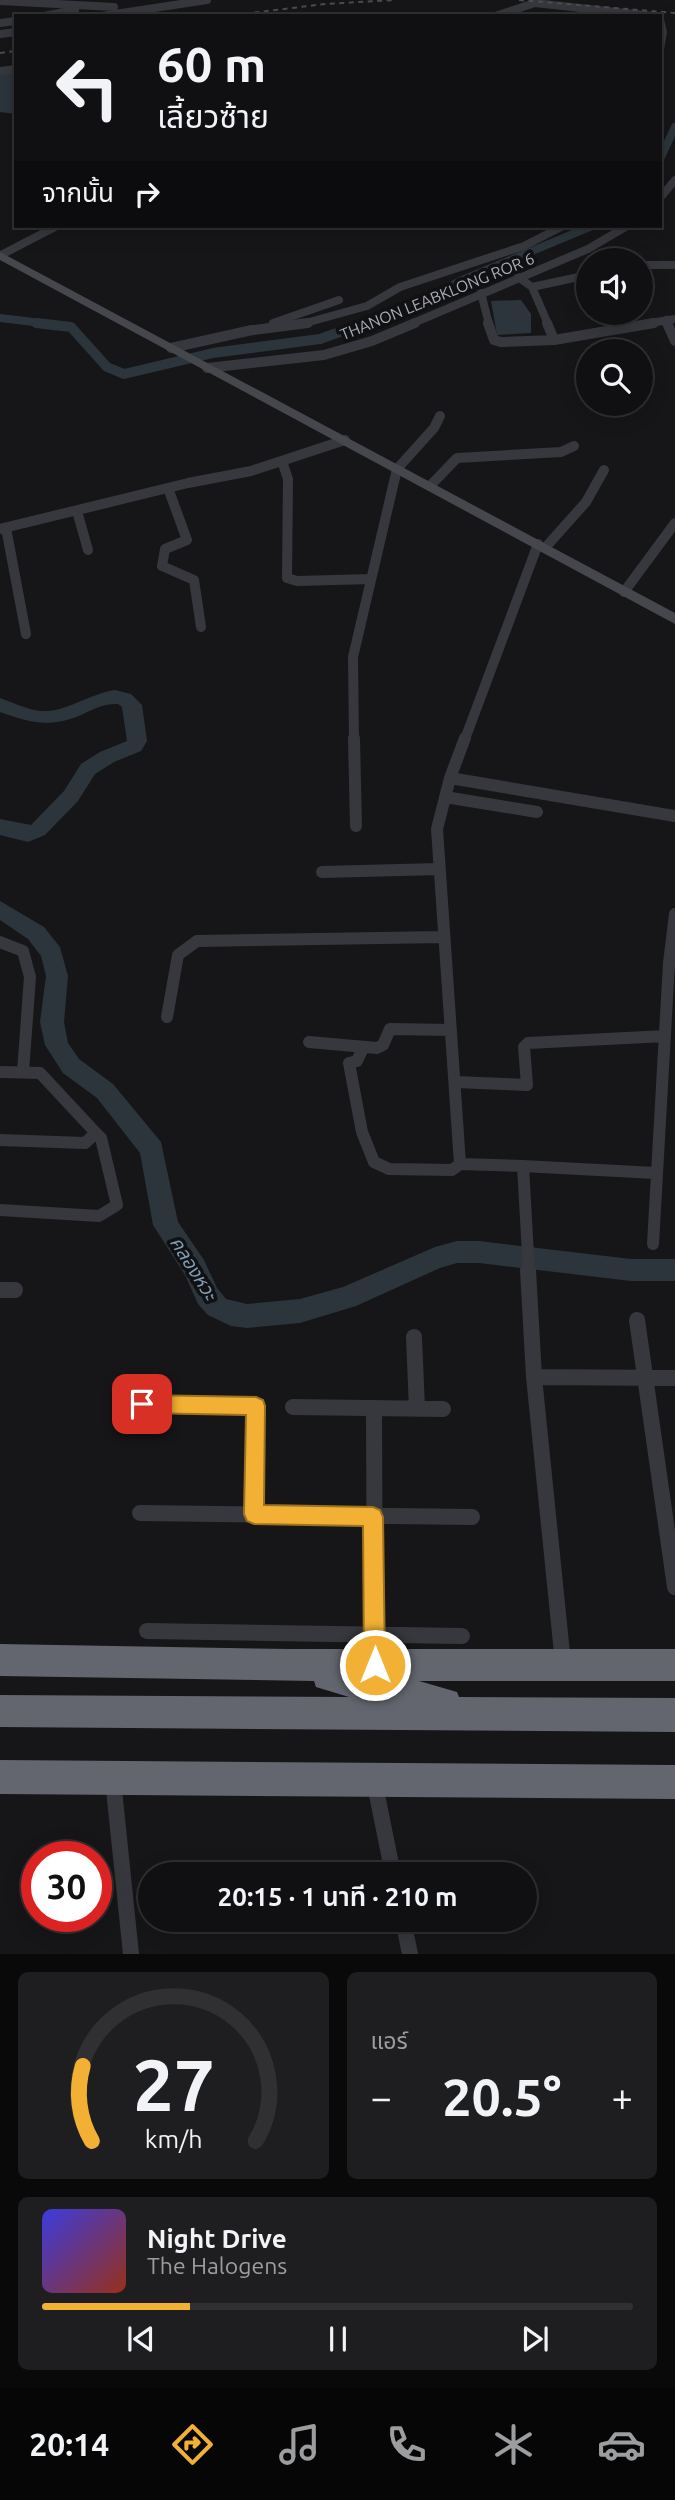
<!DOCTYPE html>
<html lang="th">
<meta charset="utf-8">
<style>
:root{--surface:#101012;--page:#1e1e20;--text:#f1f3f6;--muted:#9c9d9f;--line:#303032;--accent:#f2b134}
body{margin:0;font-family:Ubuntu,"Noto Sans Thai",sans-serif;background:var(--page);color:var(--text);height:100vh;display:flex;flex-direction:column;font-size:26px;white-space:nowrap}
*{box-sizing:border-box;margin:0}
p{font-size:23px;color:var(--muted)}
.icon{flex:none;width:38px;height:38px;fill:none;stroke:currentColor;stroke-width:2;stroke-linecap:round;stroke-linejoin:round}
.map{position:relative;height:1954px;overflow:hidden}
.details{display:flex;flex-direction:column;gap:18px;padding:18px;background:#09090a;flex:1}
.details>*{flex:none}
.top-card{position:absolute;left:14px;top:14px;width:648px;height:214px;border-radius:0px;box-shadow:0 4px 18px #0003,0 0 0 2px var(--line);background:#101012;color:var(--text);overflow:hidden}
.controls{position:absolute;left:576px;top:248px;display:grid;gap:14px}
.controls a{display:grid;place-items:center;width:77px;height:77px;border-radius:50%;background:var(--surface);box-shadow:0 4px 18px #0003,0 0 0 2px var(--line);font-size:35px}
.speed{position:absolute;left:21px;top:1841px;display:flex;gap:14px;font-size:35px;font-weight:700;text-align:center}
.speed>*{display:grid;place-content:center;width:91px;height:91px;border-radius:50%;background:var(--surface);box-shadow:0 4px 18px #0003,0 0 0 2px var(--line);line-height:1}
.speed .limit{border:10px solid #d22;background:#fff;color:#111}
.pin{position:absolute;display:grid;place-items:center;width:60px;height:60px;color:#fff;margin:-30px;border-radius:14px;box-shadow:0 4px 10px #0006}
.me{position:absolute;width:77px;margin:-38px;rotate:0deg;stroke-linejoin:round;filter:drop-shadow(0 0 5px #0008)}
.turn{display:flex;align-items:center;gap:24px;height:147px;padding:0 28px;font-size:32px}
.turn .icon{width:91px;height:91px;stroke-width:2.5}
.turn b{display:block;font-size:49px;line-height:60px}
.then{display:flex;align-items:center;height:66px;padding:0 28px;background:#0003;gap:14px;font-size:26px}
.big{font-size:52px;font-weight:600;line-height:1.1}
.details .widget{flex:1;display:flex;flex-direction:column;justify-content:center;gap:10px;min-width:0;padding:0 24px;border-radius:10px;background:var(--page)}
.details .dial{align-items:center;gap:0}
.dial svg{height:182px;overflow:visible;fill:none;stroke:var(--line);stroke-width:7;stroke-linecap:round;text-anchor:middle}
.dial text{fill:var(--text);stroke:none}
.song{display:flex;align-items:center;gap:21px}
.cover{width:84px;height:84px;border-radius:10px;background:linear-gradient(135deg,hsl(240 70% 55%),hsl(10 70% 35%))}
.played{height:7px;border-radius:4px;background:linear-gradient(90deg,var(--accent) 25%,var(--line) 25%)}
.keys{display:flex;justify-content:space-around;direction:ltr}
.heat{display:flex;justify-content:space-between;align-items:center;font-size:38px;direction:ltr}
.details .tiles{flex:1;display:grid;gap:18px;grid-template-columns:1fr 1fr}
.widget:last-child{grid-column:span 2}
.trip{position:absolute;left:138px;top:1862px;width:399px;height:70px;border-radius:35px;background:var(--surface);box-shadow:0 4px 18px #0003,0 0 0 2px var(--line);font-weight:600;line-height:70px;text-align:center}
.menu{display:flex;height:112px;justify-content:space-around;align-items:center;background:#060607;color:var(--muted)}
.menu .icon{width:49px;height:49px}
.menu .current{color:var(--accent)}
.menu b{font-size:32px;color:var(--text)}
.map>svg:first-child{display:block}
.water{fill:#2c353c}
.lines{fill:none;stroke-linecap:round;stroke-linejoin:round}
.canal-far1{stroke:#2c353c;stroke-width:8}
.canal{stroke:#2c353c;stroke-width:10}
.river{fill:#2c353c;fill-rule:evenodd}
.street-far3{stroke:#37383d;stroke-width:8}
.street-far2{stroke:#37383d;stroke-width:10}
.street-far1{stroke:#37383d;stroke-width:12}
.street{stroke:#37383d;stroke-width:16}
.secondary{fill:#45474d;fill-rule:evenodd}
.highway{fill:#63666e;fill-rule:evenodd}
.rail{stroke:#4a4c52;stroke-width:2;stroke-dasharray:5 4.5;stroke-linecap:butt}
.route{fill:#f2b134;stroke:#9d7322;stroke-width:2}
.labels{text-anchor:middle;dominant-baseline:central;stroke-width:7;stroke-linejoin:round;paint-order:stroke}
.far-street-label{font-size:16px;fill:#a8adb8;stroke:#111113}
.water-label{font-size:19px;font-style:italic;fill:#7f9bb3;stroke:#111113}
</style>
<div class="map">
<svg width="675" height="1954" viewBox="0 0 675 1954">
<rect width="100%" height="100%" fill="#161618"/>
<path class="water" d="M16,70v44l-16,-2v-40z
M521,300l10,14v19l-34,2 -6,-34z"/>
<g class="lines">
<path class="canal-far1" d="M660,159l15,-32
M0,318l50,6
M360,324l58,-21 42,-22 132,-55"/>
<path class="canal" d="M36,323l35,4 36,40 17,7 89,-21 107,-14 45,-16"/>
<path class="river" d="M115,690l16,4 11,11 5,36 -6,10 -27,11 -19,12 -17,27 -33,34 -17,7 -28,-7v-16l31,6 33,-34 17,-27 19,-12 27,-11 -5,-34 -4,-3c-13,-1 -25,5 -37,11 -30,13 -51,8 -81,-3v-14c15,5 31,14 47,13 22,-1 45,-18 68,-21z
M0,901l44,26 16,20 8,29 -4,46 4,21 11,16 34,25 48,58 17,80 26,38 13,28 9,11 21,5 53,-5 43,-12 92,-40 22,-6h22l152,18h44v22h-44l-152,-18h-22l-17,5 -84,38 -56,17 -53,5 -16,-2 -23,-11 -10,-11 -13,-29 -32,-50 -13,-72 -43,-55 -34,-25 -18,-28 -5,-23 6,-46 -5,-20 -13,-17 -28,-19z"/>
<path class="street-far3" d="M0,1l114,6
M44,16l31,-6
M102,16l105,-16
M495,16l40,-13 118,13
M660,20l3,12 -3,17
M0,23l16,-2
M0,34l16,-2
M660,59v17
M0,71l16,-2
M660,87v11
M660,198l15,-18
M1,255l56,-29
M640,265h35
M518,277l14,10 56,-12
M532,287l16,37
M481,293l8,31
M666,320l2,4
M273,323l66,-23
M302,324l65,-18 33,-19 124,-41 39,-20
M411,324l177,-75 39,-23
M644,324l31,-5"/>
<path class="street-far2" d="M488,323l6,17 7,2 53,-2 100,-17
M547,323l7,17
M667,323l8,18
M247,331l61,-8
M171,348l81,-18
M207,368l117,-13 48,-14 43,-18
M282,461l6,18 -1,99 10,3 74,-2
M430,486l27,-28 104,-6 13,-6
M168,488l19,52 -22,9 -3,17 32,14 7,47
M77,511l11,39
M6,528l20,106
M0,529l188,-46 63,-12 94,-31
M545,548l41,-46 18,-32
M624,592l51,-69
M354,739l-1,-82 44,-188 37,-41 6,-12
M465,739l73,-195"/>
<path class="street-far1" d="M354,738l2,88
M465,738l-15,40 -13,51 23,335 63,2 6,106
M450,778l225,38
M445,797l92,15
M322,872l117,-3
M0,942l23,9 7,26 -7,95
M167,1017l11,-62 19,-14 247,-4
M309,1042l68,6 6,-3 7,-16 61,1
M363,1048l-6,13 -8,2 13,69 12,30 15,7 63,1 8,-6
M0,1072l40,1 56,60 -11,10 -85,-3
M455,1082l72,3 -3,-38 4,-4 137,-7
M523,1166l132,7
M0,1210l99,6 18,-11 -16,-67 -5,-5
M653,1244l16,-281 6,-49"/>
<path class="street" d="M528,1270l6,107 29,286
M0,1290h15
M637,1320l38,267
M414,1337l3,72
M534,1377l141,1
M142,1404l114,2 -2,108
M293,1407l150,2
M374,1408l1,256
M140,1513l332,4
M147,1631l315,5
M113,1780l18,174
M374,1780l19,94
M403,1920l7,34"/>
<path class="secondary" d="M0,252l675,361v11l-675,-364z"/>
<path class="highway" d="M0,1644l290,5h385v32h-256l38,11 2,5 216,1v34l-675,-5v-32l349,2 -33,-10 -2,-6 -314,-5z
M0,1760l675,5v34l-675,-5z"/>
<path class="rail" d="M519,0l156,13
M226,16l99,-12 69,-4
M0,53l16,-2"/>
</g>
<path class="route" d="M142,1395l114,2 7,3 2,6 -1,99 109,2 7,3 3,7 2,148 -3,7 -7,3 -8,-3 -3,-7 -1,-139 -109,-2 -7,-3 -3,-7 2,-99 -104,-2 -6,-2 -3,-7 3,-6z"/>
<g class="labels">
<g class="far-street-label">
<text transform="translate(437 296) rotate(-22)">THANON LEABKLONG ROR 6</text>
</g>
<g class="water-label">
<text transform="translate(194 1268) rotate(58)">คลองหวะ</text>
</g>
</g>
</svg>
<div class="controls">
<a><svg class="icon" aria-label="sound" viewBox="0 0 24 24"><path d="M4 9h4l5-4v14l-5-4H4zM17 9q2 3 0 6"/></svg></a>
<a><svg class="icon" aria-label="search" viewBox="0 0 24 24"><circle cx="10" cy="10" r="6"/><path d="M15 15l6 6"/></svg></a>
</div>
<div class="speed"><div class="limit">30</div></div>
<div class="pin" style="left:142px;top:1404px;background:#d93025"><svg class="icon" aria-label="arrive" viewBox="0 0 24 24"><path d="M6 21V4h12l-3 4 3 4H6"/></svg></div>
<svg class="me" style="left:375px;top:1665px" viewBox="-20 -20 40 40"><circle r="17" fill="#f2b134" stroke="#fff" stroke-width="3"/><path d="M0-11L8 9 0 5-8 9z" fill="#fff"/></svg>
<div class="trip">20:15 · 1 นาที · 210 m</div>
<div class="top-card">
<div class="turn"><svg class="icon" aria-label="left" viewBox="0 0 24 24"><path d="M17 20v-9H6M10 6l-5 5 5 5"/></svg><div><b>60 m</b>เลี้ยวซ้าย</div></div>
<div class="then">จากนั้น<svg class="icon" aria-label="right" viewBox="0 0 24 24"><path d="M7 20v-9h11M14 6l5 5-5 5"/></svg></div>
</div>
</div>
<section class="details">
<div class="tiles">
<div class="widget dial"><svg viewBox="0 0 100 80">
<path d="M14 69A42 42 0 1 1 86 69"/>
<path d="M14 69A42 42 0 0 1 10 36" stroke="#f2b134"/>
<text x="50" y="56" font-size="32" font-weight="700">27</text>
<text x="50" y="72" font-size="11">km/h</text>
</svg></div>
<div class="widget"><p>แอร์</p>
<div class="heat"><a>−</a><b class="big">20.5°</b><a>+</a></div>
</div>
<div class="widget">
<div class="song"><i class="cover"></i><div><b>Night Drive</b><p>The Halogens</p></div></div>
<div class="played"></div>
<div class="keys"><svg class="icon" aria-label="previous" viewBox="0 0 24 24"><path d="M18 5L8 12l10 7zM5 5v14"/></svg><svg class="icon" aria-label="pause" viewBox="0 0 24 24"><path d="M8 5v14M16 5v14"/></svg><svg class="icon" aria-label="next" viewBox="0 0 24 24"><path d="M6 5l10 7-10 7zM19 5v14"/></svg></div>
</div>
</div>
</section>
<nav class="menu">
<b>20:14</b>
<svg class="icon current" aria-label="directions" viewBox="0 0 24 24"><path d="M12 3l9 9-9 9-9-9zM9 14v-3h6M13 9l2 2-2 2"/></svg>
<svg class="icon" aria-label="music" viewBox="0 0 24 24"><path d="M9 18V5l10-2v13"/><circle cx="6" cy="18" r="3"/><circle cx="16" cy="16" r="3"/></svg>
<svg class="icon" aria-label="phone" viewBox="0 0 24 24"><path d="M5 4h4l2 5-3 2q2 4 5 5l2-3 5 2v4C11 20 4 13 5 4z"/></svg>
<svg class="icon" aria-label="climate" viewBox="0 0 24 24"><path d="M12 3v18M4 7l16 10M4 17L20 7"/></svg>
<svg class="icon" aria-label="car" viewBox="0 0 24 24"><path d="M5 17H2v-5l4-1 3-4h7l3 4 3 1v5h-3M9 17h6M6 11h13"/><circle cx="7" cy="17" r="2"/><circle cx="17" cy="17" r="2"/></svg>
</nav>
